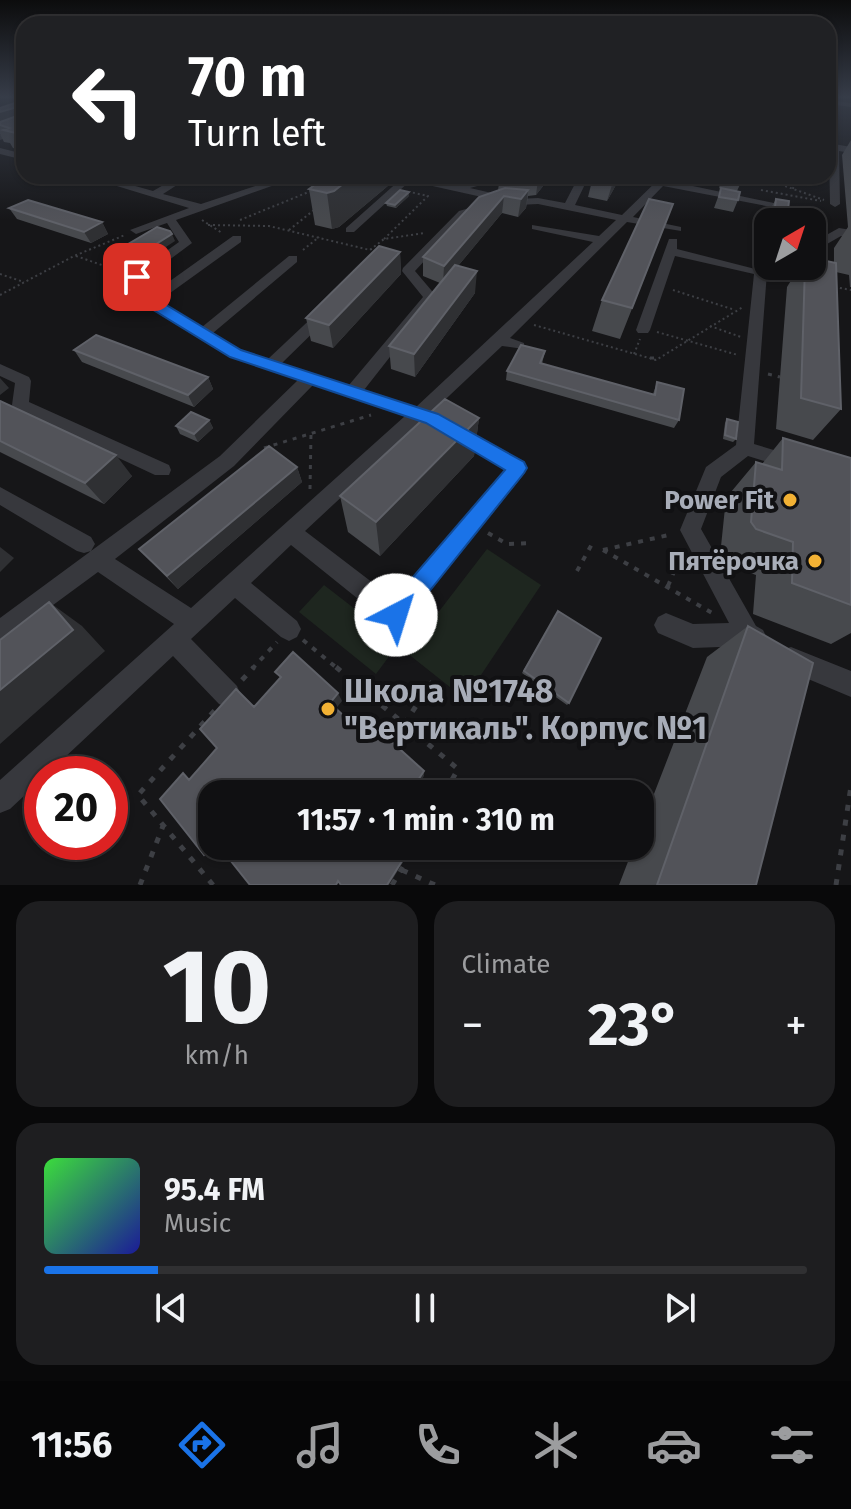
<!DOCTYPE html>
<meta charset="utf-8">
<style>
:root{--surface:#101012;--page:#1e1e20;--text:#f1f3f6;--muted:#9c9d9f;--line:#303032;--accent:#1a73e8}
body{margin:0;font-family:"Fira Sans",sans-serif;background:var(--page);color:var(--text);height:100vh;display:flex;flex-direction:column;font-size:30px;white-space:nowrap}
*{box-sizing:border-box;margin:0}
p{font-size:26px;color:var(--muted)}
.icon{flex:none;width:44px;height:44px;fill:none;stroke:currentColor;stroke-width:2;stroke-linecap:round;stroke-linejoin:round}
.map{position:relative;height:885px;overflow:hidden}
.drawer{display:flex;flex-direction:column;gap:16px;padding:16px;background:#09090a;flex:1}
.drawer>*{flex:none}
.hud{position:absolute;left:16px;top:16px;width:820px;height:168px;border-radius:24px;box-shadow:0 2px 6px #0004,0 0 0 2px var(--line);background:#202124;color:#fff;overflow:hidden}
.needle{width:52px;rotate:39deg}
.controls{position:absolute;left:754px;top:208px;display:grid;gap:16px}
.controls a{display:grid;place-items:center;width:72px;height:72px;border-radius:16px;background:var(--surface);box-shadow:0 2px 6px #0004,0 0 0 2px var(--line);font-size:40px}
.speed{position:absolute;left:24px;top:756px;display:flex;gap:16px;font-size:40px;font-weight:700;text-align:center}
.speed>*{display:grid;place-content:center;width:104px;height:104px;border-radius:50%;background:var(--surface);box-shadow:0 2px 6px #0004,0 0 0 2px var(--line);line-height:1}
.speed .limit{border:12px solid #d22;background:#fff;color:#111}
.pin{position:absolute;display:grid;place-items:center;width:68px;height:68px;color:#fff;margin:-34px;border-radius:16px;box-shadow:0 4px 12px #0006}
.me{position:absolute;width:88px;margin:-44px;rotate:40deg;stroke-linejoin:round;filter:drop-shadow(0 0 6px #0008)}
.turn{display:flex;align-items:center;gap:28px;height:168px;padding:0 40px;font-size:36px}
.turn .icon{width:104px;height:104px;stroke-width:2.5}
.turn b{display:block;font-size:56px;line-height:68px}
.big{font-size:60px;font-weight:700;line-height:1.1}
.drawer .tile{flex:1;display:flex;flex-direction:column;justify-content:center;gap:12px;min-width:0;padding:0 28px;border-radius:24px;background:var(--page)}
.drawer .dial{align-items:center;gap:0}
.dial b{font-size:104px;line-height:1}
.song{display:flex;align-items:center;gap:24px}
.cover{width:96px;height:96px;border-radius:12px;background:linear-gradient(135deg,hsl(120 70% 55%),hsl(240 70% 35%))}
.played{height:8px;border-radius:4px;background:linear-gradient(90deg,var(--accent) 15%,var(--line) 15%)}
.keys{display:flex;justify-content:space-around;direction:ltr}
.heat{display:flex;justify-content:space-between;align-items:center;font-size:44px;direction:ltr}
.drawer .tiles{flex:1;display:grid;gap:16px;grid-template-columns:1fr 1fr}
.tile:last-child{grid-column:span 2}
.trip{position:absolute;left:198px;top:780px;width:456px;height:80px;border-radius:24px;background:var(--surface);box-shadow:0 2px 6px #0004,0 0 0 2px var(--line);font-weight:700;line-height:80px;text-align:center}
.menu{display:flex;height:128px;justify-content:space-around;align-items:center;background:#060607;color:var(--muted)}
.menu .icon{width:56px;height:56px}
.menu .on{color:var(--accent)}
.menu b{font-size:36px;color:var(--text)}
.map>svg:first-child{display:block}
.green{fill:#1e261f}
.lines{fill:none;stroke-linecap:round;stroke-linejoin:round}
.path-far3{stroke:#3d3f44;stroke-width:2;stroke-dasharray:2 3;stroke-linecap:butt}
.path-far2{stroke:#3d3f44;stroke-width:3;stroke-dasharray:4 6;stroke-linecap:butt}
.path-far1{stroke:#3d3f44;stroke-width:4;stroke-dasharray:5 7;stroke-linecap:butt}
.path{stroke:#3d3f44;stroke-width:5;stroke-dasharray:6 9;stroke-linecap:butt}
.minor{fill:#37383d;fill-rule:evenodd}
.wall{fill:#47494d}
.shaded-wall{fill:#2f3033}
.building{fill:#525359;stroke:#5f6168;stroke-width:2}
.route{fill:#1a73e8;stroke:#114b97;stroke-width:2}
.poi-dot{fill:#f2b134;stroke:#111113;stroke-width:3}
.labels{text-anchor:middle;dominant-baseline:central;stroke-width:8;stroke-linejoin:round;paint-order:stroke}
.poi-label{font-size:26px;font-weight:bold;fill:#a8adb8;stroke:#111113;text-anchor:end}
.near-poi-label{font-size:32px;font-weight:bold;fill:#a8adb8;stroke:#111113;text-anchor:start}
</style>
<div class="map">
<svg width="851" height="885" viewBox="0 0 851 885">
<rect width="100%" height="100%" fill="#161618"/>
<path class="green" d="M487,549l54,36 -76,114 -58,-46z
M324,585l75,58 -23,31 -77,-62z"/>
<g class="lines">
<path class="path-far3" d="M771,181l53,19
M793,189l2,-13
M761,190l60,11
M202,220l20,13
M240,220l71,-29
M208,225l61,1 101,24 14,-11 40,-6
M289,230l25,-20
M384,239l44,-43 -18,-4
M303,250l16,-13
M76,256l46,16
M106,266l18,-11
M0,274l24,8
M776,275l20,4
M835,287l16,3
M673,290l62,20
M0,295l74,-39 51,-21
M534,325l122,35 87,-53
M710,326l31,11
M657,332l81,23
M634,354l6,-15"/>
<path class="path-far2" d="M650,358h9
M768,374l12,3
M264,448l107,-33
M310,489l1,-56"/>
<path class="path-far1" d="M488,533l19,11 23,-1
M603,550l111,64
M603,550l70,-16
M577,571l15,-27
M668,586l14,-34
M303,640l35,29
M252,669l25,-27"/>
<path class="path" d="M336,667l122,102 -14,25
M242,680l12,-13
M404,724l32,-48
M402,870l33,15
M140,885l23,-59
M213,885l-75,-90 77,-85
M392,885l23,-39
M836,885l15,-99"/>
<path class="minor" d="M828,100l23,3v4l-23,-3z
M24,126v6l-24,8v-5z
M834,144l17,3v6l-12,-2 1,53 -5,3 -5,-3 -1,-57z
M0,148l24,6v6l-24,-6z
M84,176h16l53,15 26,-15h12l-28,18 38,10 84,-28h15l-124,44 16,23 -47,35 11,13 77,-55h8v6l-82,59 43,26 87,-71h8v6l-84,71 27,16 28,10 51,-48h10v6l-47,46 67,22 74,-88 -21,-26 1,-3 56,-57 31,-9v4l-23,9 -52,56 22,26 -73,93 52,17 177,-165 -61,-13v-4l67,11 17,-16 -78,-16 -20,1 -108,-24 -56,51h-8v-4l55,-49 -5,-3c20,0 43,10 62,9 19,-2 36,-9 56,-9l-44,12 48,11 20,-1 27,5 14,-27h10l-14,29 47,10 40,-39h11l-4,5 119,25 -6,3 -119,-23 -30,31 48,10v4l-54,-9 -117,116 14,5v6l-22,-3 -70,66 4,5 -3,4 -11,1 -117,109 89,68 111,-129 -54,-32 -3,-5 3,-5h12l62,35 2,5 -2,5 -121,150 -8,3 -8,-3 -97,-78 -40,38 46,38 4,8 -4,8 -8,4 -8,-4 -46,-39 -44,41 46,47 4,9 -4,9 -9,4 -9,-4 -46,-48 -126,118h-5v5l-32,30 -10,4v-33l174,-156 -76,-52 -98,72v-26l220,-162 78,-76 -68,-23 -88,-54 -2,-3 3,-8 -13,-15 49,-35 -12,-19 -31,11 -6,-4 59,-22zM313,385l92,31 -214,192 -76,-49 119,-93z
M222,176h13l-9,5 -4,-1z
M755,176h10l-6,7 -5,-3z
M839,228l12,2v8l-10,-2 -21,12 1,12 -9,3v-20z
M669,239h8v10l90,23 -13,172 43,13 2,5 -2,5 -7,2 -42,-13 -27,21 -20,52 55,97 7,4 4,8 -4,8 -8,4 -9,-4 -53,2 -35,-15 -4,-8 4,-8 8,-4 27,11 36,-1 -49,-93 26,-63 30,-22 18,-171 -79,-18 -25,74 -2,3h-10l-2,-3z
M0,364l29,13 2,4 -2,21 140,63 2,5 -2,5h-14l-141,-66 -2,-4 3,-22 -15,-7z
M0,487l91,50 4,7 -4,7 -7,2 -7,-2 -77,-46z
M791,647l60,24v26l-69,-29 -3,-9 3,-9z"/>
</g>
<path class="wall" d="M24,100v51l-11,-3 -3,-5 -6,-1 -4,-8v-26z
M851,140v147h-1l-1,-12 -13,-3 5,137 -28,31 -37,-11 11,-142 13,-21h12l22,-3v-15l14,-21 -6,-72z
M520,176h31l-15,19 -8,1 -2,12 -8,9 -16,-4 -44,53 17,27 -60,84 -24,-8 -2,-23 51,-63 -17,-7v-19l75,-67 2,-13 18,2z
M595,176h26l-14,25 -19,-4 4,-16z
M722,176h22l-7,15 1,9 -5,12 -19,-4 7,-19 -2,-1z
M389,185l-50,42 -7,2 -17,-4 -6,-36z
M409,196l-13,12 -9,-2 -1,-3z
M776,199l12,11 -6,11 -13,-2 1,-9z
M9,208l93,14 6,12 -17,9 -74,-24z
M662,233l-42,106 -28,-8 10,-31z
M400,252l1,22 -68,74 -22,-7 -5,-23z
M74,350l134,27 5,12 -19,18 -112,-45z
M545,351l-3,13 111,30 4,-12 22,38 -5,8 -168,-48 1,-9z
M0,401l132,75 -28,28 -104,-52z
M479,418l-5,38 -94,100 -32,-24 -8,-36z
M727,419l9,20 -3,3 -10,-3 2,-16z
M209,420l4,8 -15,14 -18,-8 -4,-8z
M783,438l68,20v175l-20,11 -78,-30 3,-39 -33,-12 -3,-7 6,-58 30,-36 6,2z
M297,467l5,15 -124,107 -39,-40z
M558,611l11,92 -2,2 -45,-32z
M748,626l8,259h-137l15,-39h6v-16l67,-173z"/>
<path class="shaded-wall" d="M17,107l7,13 -24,5v-13z
M353,176h36v9l-50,42 -7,2 -5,-36z
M542,176h9l-15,19 2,-15z
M616,176h5l-14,25 5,-16z
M528,190l-2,18 -8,9 3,-18z
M409,192v4l-13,12 -1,-3z
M504,196l-2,17 -59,71 1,-18z
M102,222l6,12 -17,9 -7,-11z
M172,234l3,7 -53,35 -4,-8z
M400,252l1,22 -68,74 -4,-23z
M477,271l-2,22 -60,84 -1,-23z
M208,377l5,12 -19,18 -6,-12z
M0,378l9,10 -9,7z
M479,418l-5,38 -94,100 -4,-34z
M209,420l4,8 -15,14 -4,-8z
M116,455l16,21 -28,28 -19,-21z
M297,467l5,15 -124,107 -11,-13z
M0,547l14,11 -14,14z
M49,602l33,24 23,25 -105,93v-54z
M338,693l4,8 -8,10 -4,-8z
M424,771v5l-11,18h-4z
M212,846h13l-8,10 -13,-1z
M392,846l13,13 -16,26h-2z"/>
<path class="building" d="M24,100v35l-21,-5 6,-2 -9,-3v-3l17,-6v-9l-17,5v-4z
M327,176h26l-19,15 -7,2 -18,-4z
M520,176h22l-4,4 -18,1 -20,-4 18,2z
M595,176h21l-4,9 -20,-4z
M505,188l23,2 -7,9 -17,-3 -60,70 -21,-9 56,-60z
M721,188l19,4 -2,8 -19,-3z
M400,190l9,2 -14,13 -9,-2z
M649,199l24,5 -41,104 -30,-8z
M776,199l13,2 -1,9 -13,-3z
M28,200l74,22 -18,10 -75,-24z
M157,227l13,4 2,3 -54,34 7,-22z
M379,246l21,6 -71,73 -23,-7z
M812,258l24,5 5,146 -40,-11 4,-132h7z
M455,265l22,6 -63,83 -25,-8z
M96,335l112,42 -20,18 -114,-45z
M521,345l24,6 -5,12 115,32 2,-13 27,7 -5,31 -172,-49z
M445,399l34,19 -103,104 -36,-26z
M0,401l116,54 -31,28 -85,-42z
M191,412l18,8 -15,14 -18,-8z
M727,419l11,3 -2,17 -11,-4z
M783,438l68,20v147l-59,-22 1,-41 -37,-13 -5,-7 5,-60 26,8z
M269,446l28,21 -130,109 -28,-27z
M49,602l24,28 -73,60v-50z
M558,611l43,27 -32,65 -45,-32z
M748,626l65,37 -57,222h-99z
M293,652l45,41 -8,10 32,30 8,-11 54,49 -15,23h-6l-4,-4 -3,4h-184v51l-8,10 -44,-56 23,-26 6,7 28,-32 -17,-19 36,-40 18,18 27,-30 -6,-5z
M219,846h173l12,12 -17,27h-46l-3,-4 -2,4h-86z
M511,846h17l-5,10z"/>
<linearGradient id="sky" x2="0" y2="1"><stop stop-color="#0c0c0d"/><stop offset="0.44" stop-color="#363c48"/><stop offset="1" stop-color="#363c48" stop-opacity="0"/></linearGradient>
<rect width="851" height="220" fill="url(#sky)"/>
<path class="route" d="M132,274h10l15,18 -2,6 86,52 197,64 86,48 3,6 -3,5 -120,150 -8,3 -8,-3 -4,-8 4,-9 117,-136 -79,-47 -196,-66 -88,-54 1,-10 -13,-16z"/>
<g class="poi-dot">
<circle cx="790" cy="500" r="8"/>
<circle cx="815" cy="561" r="8"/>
<circle cx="328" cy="709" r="8"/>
</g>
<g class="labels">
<g class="poi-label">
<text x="774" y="500">Power Fit</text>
<text x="799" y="561">Пятёрочка</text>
</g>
<g class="near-poi-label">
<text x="344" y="691">Школа №1748<tspan x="344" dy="37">"Вертикаль". Корпус №1</tspan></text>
</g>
</g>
</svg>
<div class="controls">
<a><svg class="needle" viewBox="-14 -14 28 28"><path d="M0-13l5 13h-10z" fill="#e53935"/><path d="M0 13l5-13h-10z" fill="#9c9d9f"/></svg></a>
</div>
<div class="speed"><div class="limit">20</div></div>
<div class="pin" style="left:137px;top:277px;background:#d93025"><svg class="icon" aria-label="arrive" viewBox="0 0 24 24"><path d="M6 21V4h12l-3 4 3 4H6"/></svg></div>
<svg class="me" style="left:396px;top:615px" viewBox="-20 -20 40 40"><circle r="19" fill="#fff"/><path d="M0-13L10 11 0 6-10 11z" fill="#1a73e8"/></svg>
<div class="trip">11:57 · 1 min · 310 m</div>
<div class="hud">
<div class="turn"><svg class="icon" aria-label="left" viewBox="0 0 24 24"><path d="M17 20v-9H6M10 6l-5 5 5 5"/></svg><div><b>70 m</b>Turn left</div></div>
</div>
</div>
<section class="drawer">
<div class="tiles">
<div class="tile dial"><b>10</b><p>km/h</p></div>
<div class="tile"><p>Climate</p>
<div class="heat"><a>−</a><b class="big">23°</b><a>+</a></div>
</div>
<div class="tile">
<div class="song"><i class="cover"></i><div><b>95.4 FM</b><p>Music</p></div></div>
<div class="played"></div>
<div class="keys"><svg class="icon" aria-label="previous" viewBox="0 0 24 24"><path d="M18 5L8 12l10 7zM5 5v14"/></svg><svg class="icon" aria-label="pause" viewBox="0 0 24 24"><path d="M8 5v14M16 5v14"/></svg><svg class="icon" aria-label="next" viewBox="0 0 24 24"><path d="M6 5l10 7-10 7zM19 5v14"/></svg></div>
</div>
</div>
</section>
<nav class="menu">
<b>11:56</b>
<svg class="icon on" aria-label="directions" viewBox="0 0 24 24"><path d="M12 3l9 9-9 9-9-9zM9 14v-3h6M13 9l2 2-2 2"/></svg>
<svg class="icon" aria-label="music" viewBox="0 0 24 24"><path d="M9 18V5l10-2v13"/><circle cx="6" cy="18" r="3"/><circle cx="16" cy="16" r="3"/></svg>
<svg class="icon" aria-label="phone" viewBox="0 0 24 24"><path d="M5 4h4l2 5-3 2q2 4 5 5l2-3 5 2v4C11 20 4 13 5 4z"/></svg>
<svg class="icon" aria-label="climate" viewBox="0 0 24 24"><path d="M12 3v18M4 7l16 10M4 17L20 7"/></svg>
<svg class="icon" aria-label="car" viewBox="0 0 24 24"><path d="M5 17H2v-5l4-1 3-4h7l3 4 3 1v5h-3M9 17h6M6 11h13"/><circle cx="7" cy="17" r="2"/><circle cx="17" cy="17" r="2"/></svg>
<svg class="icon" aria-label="filters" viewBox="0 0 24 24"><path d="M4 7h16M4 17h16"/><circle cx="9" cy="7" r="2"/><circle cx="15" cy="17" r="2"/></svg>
</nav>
